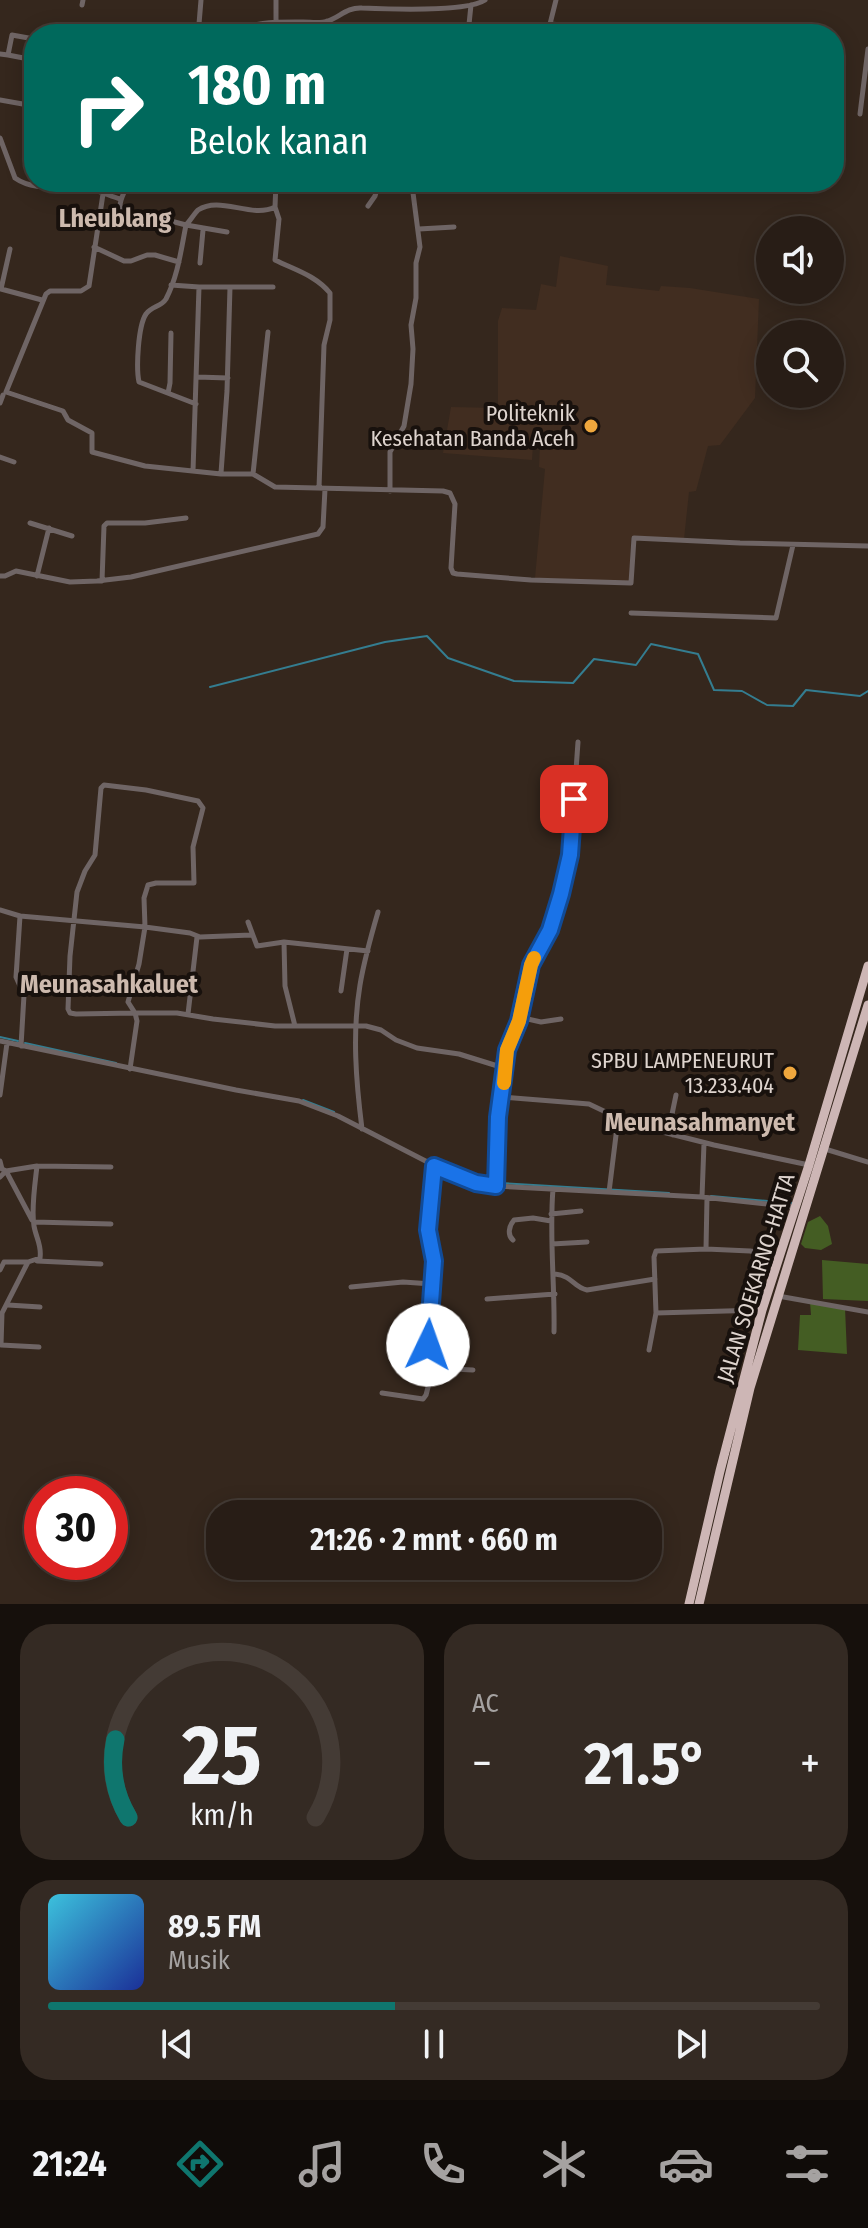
<!DOCTYPE html>
<html lang="id">
<meta charset="utf-8">
<style>
:root{--surface:#281d16;--page:#342a23;--text:#f1f3f6;--muted:#a5a2a1;--line:#443b35;--accent:#0f766e}
body{margin:0;font-family:"Fira Sans Condensed",sans-serif;background:var(--page);color:var(--text);height:100vh;display:flex;flex-direction:column;font-size:30px;white-space:nowrap}
*{box-sizing:border-box;margin:0}
p{font-size:26px;color:var(--muted)}
.icon{flex:none;width:44px;height:44px;fill:none;stroke:currentColor;stroke-width:2;stroke-linecap:round;stroke-linejoin:round}
.map{position:relative;height:1604px;overflow:hidden}
.drawer{display:flex;flex-direction:column;gap:20px;padding:20px;background:#16100c;flex:1}
.drawer>*{flex:none}
.top-card{position:absolute;left:24px;top:24px;width:820px;height:168px;border-radius:32px;box-shadow:0 4px 20px #0003,0 0 0 2px var(--line);background:#00695c;color:#fff;overflow:hidden}
.controls{position:absolute;left:756px;top:216px;display:grid;gap:16px}
.controls a{display:grid;place-items:center;width:88px;height:88px;border-radius:50%;background:var(--surface);box-shadow:0 4px 20px #0003,0 0 0 2px var(--line);font-size:40px}
.speed{position:absolute;left:24px;top:1476px;display:flex;gap:16px;font-size:40px;font-weight:700;text-align:center}
.speed>*{display:grid;place-content:center;width:104px;height:104px;border-radius:50%;background:var(--surface);box-shadow:0 4px 20px #0003,0 0 0 2px var(--line);line-height:1}
.speed .limit{border:12px solid #d22;background:#fff;color:#111}
.pin{position:absolute;display:grid;place-items:center;width:68px;height:68px;color:#fff;margin:-34px;border-radius:16px;box-shadow:0 4px 12px #0006}
.me{position:absolute;width:88px;margin:-44px;rotate:3deg;stroke-linejoin:round;filter:drop-shadow(0 0 6px #0008)}
.turn{display:flex;align-items:center;gap:28px;height:168px;padding:0 32px;font-size:36px}
.turn .icon{width:104px;height:104px;stroke-width:2.5}
.turn b{display:block;font-size:56px;line-height:68px}
.big{font-size:60px;font-weight:700;line-height:1.1}
.drawer .card{flex:1;display:flex;flex-direction:column;justify-content:center;gap:12px;min-width:0;padding:0 28px;border-radius:32px;background:var(--page)}
.drawer .dial{align-items:center;gap:0}
.dial svg{height:208px;overflow:visible;fill:none;stroke:var(--line);stroke-width:7;stroke-linecap:round;text-anchor:middle}
.dial text{fill:var(--text);stroke:none}
.song{display:flex;align-items:center;gap:24px}
.cover{width:96px;height:96px;border-radius:12px;background:linear-gradient(135deg,hsl(190 70% 55%),hsl(230 70% 35%))}
.played{height:8px;border-radius:4px;background:linear-gradient(90deg,var(--accent) 45%,var(--line) 45%)}
.keys{display:flex;justify-content:space-around;direction:ltr}
.heat{display:flex;justify-content:space-between;align-items:center;font-size:44px;direction:ltr}
.drawer .tiles{flex:1;display:grid;gap:20px;grid-template-columns:1fr 1fr}
.card:last-child{grid-column:span 2}
.trip{position:absolute;left:206px;top:1500px;width:456px;height:80px;border-radius:32px;background:var(--surface);box-shadow:0 4px 20px #0003,0 0 0 2px var(--line);font-weight:700;line-height:80px;text-align:center}
.menu{display:flex;height:128px;justify-content:space-around;align-items:center;background:#100c09;color:var(--muted)}
.menu .icon{width:56px;height:56px}
.menu .active{color:var(--accent)}
.menu b{font-size:36px;color:var(--text)}
.map>svg:first-child{display:block}
.built{fill:#412d20}
.green{fill:#445d23}
.lines{fill:none;stroke-linecap:round;stroke-linejoin:round}
.stream{stroke:#347d90;stroke-width:2}
.street{stroke:#6f6565;stroke-width:5}
.highway{stroke:#cdb6b5;stroke-width:9}
.route-casing{stroke:#114b97;stroke-width:20}
.route{stroke:#1a73e8;stroke-width:14}
.slow{stroke:#f59e0b;stroke-width:14}
.poi-dot{fill:#efa73d;stroke:#18110d;stroke-width:3}
.labels{text-anchor:middle;dominant-baseline:central;stroke-width:8;stroke-linejoin:round;paint-order:stroke}
.poi-label{font-size:22px;fill:#ded4ce;stroke:#18110d;text-anchor:end}
.street-label{font-size:22px;fill:#ded4ce;stroke:#18110d}
.quarter-label{font-size:26px;font-weight:bold;fill:#cdbaae;stroke:#18110d}
</style>
<div class="map">
<svg width="868" height="1604" viewBox="0 0 868 1604">
<rect width="100%" height="100%" fill="#35271d"/>
<path class="built" d="M560,256l48,10 -2,19 53,6 2,-5 29,2 69,11 -4,99 -35,47 -12,1 -12,45 -7,1 -5,47 -53,-2 -2,48 -94,-7 10,-109 -6,-2 1,-22h-7l-1,15 -89,-7 8,-46 47,1v-87l4,-13 34,2 5,-26 15,3z"/>
<path class="green" d="M820,1216l8,10 4,18 -11,6 -16,-2 -4,-4 7,-22z
M822,1260l46,4v37l-45,-2z
M810,1302l35,6 2,46 -49,-4 2,-35h11z"/>
<g class="lines">
<path class="stream" d="M210,687l175,-45 42,-6 21,22 66,23 59,2 21,-24 42,6 15,-21 47,10 16,36 28,1 25,14 26,1 13,-16 54,6 8,-5
M0,1037l18,4
M25,1043l91,20
M303,1100l31,12
M500,1183l169,10
M711,1196l80,7"/>
<path class="street" d="M201,0l-2,24 3,4 12,6
M276,0v22
M556,0l-6,24 37,3
M82,5l1,-5
M230,34c23,-13 47,-12 73,-12 8,0 17,2 25,-1 12,-4 19,-14 34,-13 24,1 106,4 123,-8
M327,34v-13
M468,34l3,-29
M34,39l-22,-4 -4,20 26,5
M0,54l8,1
M0,100l34,6
M860,114l8,-65
M0,138l15,40c21,15 51,6 75,11 10,2 20,7 30,10
M129,182c-6,13 -15,25 -3,37l41,1 19,5c4,-4 8,-11 12,-15 22,-15 53,9 77,-3l1,-25
M103,194l-14,92 -8,5h-31l-4,3 -40,98 57,19 5,9 24,13v19l53,14 76,8h32l22,13 168,4 7,2 5,11 -4,64 2,5 4,1 74,6 100,3 3,-45 106,5 128,3
M368,206l7,-10 4,-14
M275,207l4,12 -4,41c20,10 40,15 55,33v27l-6,25 -5,143
M419,229l35,-2
M94,247l30,14h7l16,-6h8l24,7
M10,249l-9,40 41,11
M200,263l3,-33
M171,285l28,2h74
M197,377l31,1
M168,393l2,-10 1,-50
M0,403l3,-8
M196,404l-57,-22c-3,-14 -1,-56 7,-68 6,-8 15,-7 20,-15 12,-23 15,-49 20,-74l41,7
M0,457l14,5
M193,471l6,-184
M221,473l6,-82 3,-104
M253,474l15,-142
M390,491v-39l14,-26 7,-42 2,-35 -2,-24 5,-27v-35l4,-16 -8,-62 -6,-3
M30,523l42,13
M0,576h5l11,-5 54,11 27,-1 34,-4 187,-43 5,-7 2,-38
M37,576l12,-48
M102,581l2,-55 3,-3h38l41,-5
M631,613l145,5 17,-73
M0,910l20,6
M248,922l9,24 27,-4
M341,991l6,-42
M188,1014l9,-77
M519,1017l22,5 20,-3
M295,1026l-10,-40 -1,-44 84,9
M0,1041l236,49 63,11 39,15 107,55 31,12 20,3 206,11 93,10
M21,1046l3,-51 -8,-18 4,-61 125,11 45,6 10,4 51,-2
M130,1069l7,-48 -2,-8 -59,1 -6,-1 -2,-4 2,-53 7,-64 8,-21 10,-16 6,-67 3,-3 42,5 52,11 5,7 -10,39 1,36h-38l-8,2 -4,13 1,29 -6,37 -11,38 7,11h42l36,6 62,7h91l15,4 15,10 21,8 42,6 45,14
M0,1095l7,-52
M501,1097l88,7 42,20 83,21 95,20
M362,1129c-6,-48 -10,-96 -2,-144 4,-24 11,-49 18,-73
M673,1135l-2,-16 5,-24
M825,1149l43,13
M0,1161l2,8 4,2 31,-5c-2,18 -6,43 -3,60 2,12 8,19 6,32l-12,4h-24l-4,8
M37,1166l74,1
M434,1166l-6,64 6,31 -7,103 2,4h4l40,2
M0,1177l6,-6 26,49
M496,1186l2,-69 6,-37v-12l3,-18 12,-29 12,-56 19,-35 11,-36 9,-39 8,-113
M553,1189c-4,47 2,95 1,143
M609,1192l9,-73
M702,1197l2,-54
M707,1198l-1,51 44,2 30,5
M551,1214l30,-3
M34,1222l77,2
M513,1240c-6,-5 -4,-14 1,-20l19,-2 18,3
M552,1244l35,-2
M37,1261l64,3
M28,1262l-26,51 -1,32 38,2
M555,1274c18,2 18,13 32,16l68,-11
M351,1287l52,-5 29,2
M778,1296l90,16
M487,1299l68,-5
M8,1305l32,2
M656,1313l105,-3
M649,1350l7,-37 -2,-56 2,-6 50,-2
M382,1393l41,6 3,-4 7,-27"/>
<path class="highway" d="M689,1604l31,-133 42,-161 47,-145 59,-199
M699,1604l51,-216 118,-383"/>
</g>
<g class="lines">
<defs>
<path id="route" d="M428,1345l6,-84 -6,-31 6,-64 42,17 20,3 2,-69 9,-67 12,-29 12,-56 19,-35 11,-36 9,-39 4,-56"/>
</defs>
<use href="#route" class="route-casing"/>
<use href="#route" class="route"/>
<path class="slow" d="M504,1083l3,-33 12,-29 12,-56 3,-7"/>
</g>
<g class="poi-dot">
<circle cx="591" cy="426" r="8"/>
<circle cx="790" cy="1073" r="8"/>
</g>
<g class="labels">
<g class="poi-label">
<text x="575" y="413">Politeknik<tspan x="575" dy="25">Kesehatan Banda Aceh</tspan></text>
<text x="774" y="1060">SPBU LAMPENEURUT<tspan x="774" dy="25">13.233.404</tspan></text>
</g>
<g class="street-label">
<text transform="translate(756 1278) rotate(-73)">JALAN SOEKARNO-HATTA</text>
</g>
<g class="quarter-label">
<text x="115" y="218">Lheublang</text>
<text x="109" y="984">Meunasahkaluet</text>
<text x="700" y="1122">Meunasahmanyet</text>
</g>
</g>
</svg>
<div class="controls">
<a><svg class="icon" aria-label="sound" viewBox="0 0 24 24"><path d="M4 9h4l5-4v14l-5-4H4zM17 9q2 3 0 6"/></svg></a>
<a><svg class="icon" aria-label="search" viewBox="0 0 24 24"><circle cx="10" cy="10" r="6"/><path d="M15 15l6 6"/></svg></a>
</div>
<div class="speed"><div class="limit">30</div></div>
<div class="pin" style="left:574px;top:799px;background:#d93025"><svg class="icon" aria-label="arrive" viewBox="0 0 24 24"><path d="M6 21V4h12l-3 4 3 4H6"/></svg></div>
<svg class="me" style="left:428px;top:1345px" viewBox="-20 -20 40 40"><circle r="19" fill="#fff"/><path d="M0-13L10 11 0 6-10 11z" fill="#1a73e8"/></svg>
<div class="trip">21:26 · 2 mnt · 660 m</div>
<div class="top-card">
<div class="turn"><svg class="icon" aria-label="right" viewBox="0 0 24 24"><path d="M7 20v-9h11M14 6l5 5-5 5"/></svg><div><b>180 m</b>Belok kanan</div></div>
</div>
</div>
<section class="drawer">
<div class="tiles">
<div class="card dial"><svg viewBox="0 0 100 80">
<path d="M14 69A42 42 0 1 1 86 69"/>
<path d="M14 69A42 42 0 0 1 9 39" stroke="#0f766e"/>
<text x="50" y="56" font-size="32" font-weight="700">25</text>
<text x="50" y="72" font-size="11">km/h</text>
</svg></div>
<div class="card"><p>AC</p>
<div class="heat"><a>−</a><b class="big">21.5°</b><a>+</a></div>
</div>
<div class="card">
<div class="song"><i class="cover"></i><div><b>89.5 FM</b><p>Musik</p></div></div>
<div class="played"></div>
<div class="keys"><svg class="icon" aria-label="previous" viewBox="0 0 24 24"><path d="M18 5L8 12l10 7zM5 5v14"/></svg><svg class="icon" aria-label="pause" viewBox="0 0 24 24"><path d="M8 5v14M16 5v14"/></svg><svg class="icon" aria-label="next" viewBox="0 0 24 24"><path d="M6 5l10 7-10 7zM19 5v14"/></svg></div>
</div>
</div>
</section>
<nav class="menu">
<b>21:24</b>
<svg class="icon active" aria-label="directions" viewBox="0 0 24 24"><path d="M12 3l9 9-9 9-9-9zM9 14v-3h6M13 9l2 2-2 2"/></svg>
<svg class="icon" aria-label="music" viewBox="0 0 24 24"><path d="M9 18V5l10-2v13"/><circle cx="6" cy="18" r="3"/><circle cx="16" cy="16" r="3"/></svg>
<svg class="icon" aria-label="phone" viewBox="0 0 24 24"><path d="M5 4h4l2 5-3 2q2 4 5 5l2-3 5 2v4C11 20 4 13 5 4z"/></svg>
<svg class="icon" aria-label="climate" viewBox="0 0 24 24"><path d="M12 3v18M4 7l16 10M4 17L20 7"/></svg>
<svg class="icon" aria-label="car" viewBox="0 0 24 24"><path d="M5 17H2v-5l4-1 3-4h7l3 4 3 1v5h-3M9 17h6M6 11h13"/><circle cx="7" cy="17" r="2"/><circle cx="17" cy="17" r="2"/></svg>
<svg class="icon" aria-label="filters" viewBox="0 0 24 24"><path d="M4 7h16M4 17h16"/><circle cx="9" cy="7" r="2"/><circle cx="15" cy="17" r="2"/></svg>
</nav>
